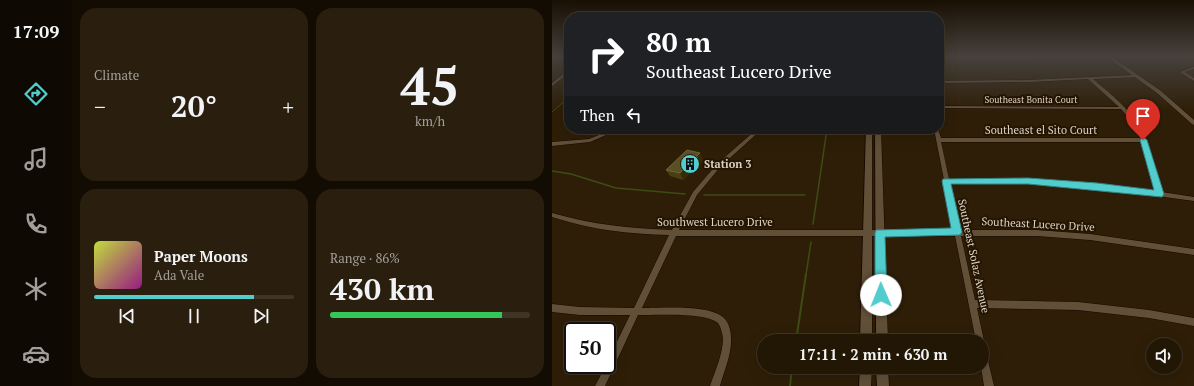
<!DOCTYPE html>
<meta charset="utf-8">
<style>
:root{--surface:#221605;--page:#2a1f0f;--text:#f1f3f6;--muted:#a29f9a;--line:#3f3527;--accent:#52cdce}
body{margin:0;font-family:"PT Serif",serif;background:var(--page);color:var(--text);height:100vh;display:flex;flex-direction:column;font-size:15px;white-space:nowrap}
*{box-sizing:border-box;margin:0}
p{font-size:13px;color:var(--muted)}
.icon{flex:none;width:22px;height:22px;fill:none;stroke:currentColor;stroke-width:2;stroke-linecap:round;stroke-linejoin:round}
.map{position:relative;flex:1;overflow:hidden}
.side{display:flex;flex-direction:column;gap:8px;padding:8px;background:#130c03;width:480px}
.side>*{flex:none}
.banner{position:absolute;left:12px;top:12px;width:380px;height:122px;border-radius:16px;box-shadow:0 4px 16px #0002,0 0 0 1px var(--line);background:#202124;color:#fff;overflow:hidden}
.buttons{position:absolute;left:594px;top:338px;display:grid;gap:8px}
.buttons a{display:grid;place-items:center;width:36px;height:36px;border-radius:50%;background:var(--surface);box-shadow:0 4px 16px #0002,0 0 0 1px var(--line);font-size:20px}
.speed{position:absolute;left:12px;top:322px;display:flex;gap:8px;font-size:20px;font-weight:700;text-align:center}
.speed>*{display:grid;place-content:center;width:52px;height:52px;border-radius:50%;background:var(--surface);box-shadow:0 4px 16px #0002,0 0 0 1px var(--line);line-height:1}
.speed .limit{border:2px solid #111;border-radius:6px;background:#fff;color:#111}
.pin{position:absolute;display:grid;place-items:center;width:34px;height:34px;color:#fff;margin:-41px -17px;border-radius:50% 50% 50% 0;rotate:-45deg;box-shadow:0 0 4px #0007}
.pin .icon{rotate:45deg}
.me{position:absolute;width:44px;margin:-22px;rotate:359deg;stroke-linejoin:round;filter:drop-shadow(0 0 3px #0008)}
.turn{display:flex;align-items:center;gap:14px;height:84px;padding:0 16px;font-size:18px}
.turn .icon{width:52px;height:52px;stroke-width:2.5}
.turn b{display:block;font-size:28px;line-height:34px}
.then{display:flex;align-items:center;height:38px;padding:0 16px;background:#0003;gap:8px;font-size:15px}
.big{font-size:30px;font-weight:700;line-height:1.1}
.side .tile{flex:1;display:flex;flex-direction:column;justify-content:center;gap:6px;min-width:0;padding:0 14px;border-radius:16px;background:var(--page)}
.side .dial{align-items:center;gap:0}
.dial b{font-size:52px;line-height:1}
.song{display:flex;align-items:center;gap:12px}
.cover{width:48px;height:48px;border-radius:6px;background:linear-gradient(135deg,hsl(70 70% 55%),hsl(310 70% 35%))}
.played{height:4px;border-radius:2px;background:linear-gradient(90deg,var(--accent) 80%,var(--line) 80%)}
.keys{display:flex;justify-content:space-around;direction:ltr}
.heat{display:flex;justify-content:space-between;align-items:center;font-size:22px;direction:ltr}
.charge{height:6px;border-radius:3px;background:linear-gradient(90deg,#34c759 86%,var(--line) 0)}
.side .tiles{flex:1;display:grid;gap:8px;grid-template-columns:repeat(2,1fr)}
.trip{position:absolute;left:205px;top:334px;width:232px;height:40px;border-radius:20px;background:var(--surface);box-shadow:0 4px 16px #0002,0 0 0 1px var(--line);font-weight:700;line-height:40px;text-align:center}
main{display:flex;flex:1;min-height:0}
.tab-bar{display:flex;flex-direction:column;width:72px;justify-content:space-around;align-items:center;background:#0e0902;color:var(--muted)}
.tab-bar .icon{width:28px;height:28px}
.tab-bar .selected{color:var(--accent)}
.tab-bar b{font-size:18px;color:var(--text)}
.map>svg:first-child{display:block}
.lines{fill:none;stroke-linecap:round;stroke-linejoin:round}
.stream-far2{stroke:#3d4c13;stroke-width:1}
.stream-far1{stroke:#3d4c13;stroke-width:1.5}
.stream{stroke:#3d4c13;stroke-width:2}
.minor-casing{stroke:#160800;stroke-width:1}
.tertiary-casing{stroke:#160800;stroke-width:1}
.secondary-casing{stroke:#160800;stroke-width:1}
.minor{fill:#614f38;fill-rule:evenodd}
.tertiary{fill:#614f38;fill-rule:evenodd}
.secondary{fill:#614f38;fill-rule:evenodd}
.wall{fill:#494011}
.shaded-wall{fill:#382c05}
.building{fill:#595024;stroke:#6e643d}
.route{fill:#52cdce;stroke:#358586}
.labels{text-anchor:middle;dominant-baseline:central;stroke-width:4;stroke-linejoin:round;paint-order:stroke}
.far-street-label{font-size:9px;fill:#ddd3c5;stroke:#241501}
.street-label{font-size:11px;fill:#ddd3c5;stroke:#241501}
.poi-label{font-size:11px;font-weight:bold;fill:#ddd3c5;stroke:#241501;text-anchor:start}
</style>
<main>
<nav class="tab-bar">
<b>17:09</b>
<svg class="icon selected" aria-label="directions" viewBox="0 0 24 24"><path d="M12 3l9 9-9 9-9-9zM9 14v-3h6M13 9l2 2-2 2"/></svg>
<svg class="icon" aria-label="music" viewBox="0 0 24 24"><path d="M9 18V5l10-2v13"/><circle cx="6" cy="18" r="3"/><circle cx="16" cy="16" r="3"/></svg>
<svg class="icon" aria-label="phone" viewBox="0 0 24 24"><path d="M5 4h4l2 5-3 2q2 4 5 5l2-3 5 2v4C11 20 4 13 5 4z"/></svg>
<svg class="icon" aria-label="climate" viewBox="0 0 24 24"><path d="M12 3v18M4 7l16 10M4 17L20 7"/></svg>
<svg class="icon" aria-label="car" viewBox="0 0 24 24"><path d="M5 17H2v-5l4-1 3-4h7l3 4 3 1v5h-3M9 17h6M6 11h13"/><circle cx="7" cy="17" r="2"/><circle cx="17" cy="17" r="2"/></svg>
</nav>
<section class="side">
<div class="tiles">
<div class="tile"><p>Climate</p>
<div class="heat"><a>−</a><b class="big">20°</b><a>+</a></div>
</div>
<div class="tile dial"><b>45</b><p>km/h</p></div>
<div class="tile">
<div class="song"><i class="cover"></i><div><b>Paper Moons</b><p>Ada Vale</p></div></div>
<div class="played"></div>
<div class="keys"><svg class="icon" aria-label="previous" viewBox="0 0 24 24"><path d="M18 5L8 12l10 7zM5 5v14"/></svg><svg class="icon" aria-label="pause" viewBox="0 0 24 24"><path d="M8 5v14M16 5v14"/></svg><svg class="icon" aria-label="next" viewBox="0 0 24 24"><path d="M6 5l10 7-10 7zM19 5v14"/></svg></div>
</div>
<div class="tile"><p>Range · 86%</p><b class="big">430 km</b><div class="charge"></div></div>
</div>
</section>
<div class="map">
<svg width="642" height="386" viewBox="0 0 642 386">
<rect width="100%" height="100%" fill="#2e1e07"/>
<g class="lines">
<path class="stream-far2" d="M0,112l17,-15"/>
<path class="stream-far1" d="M0,171l19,3 45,14 69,6
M152,195h101
M261,224l14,-95
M254,275l5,-33"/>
<path class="stream" d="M244,341l10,-67
M238,386l2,-19"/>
<defs>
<path id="minor" d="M642,67v2l-9,3 9,6v3l-14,-9z
M16,70h1v3l-17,13v-3z
M585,75l2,1 -1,1 -45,2c18,15 37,30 49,52 10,19 14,41 20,61l32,5v4l-97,-13 -69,-5h-78l10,47h77l53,4 104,15v6l-104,-15 -53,-4h-76l14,64 103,2 71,8 45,8v8l-45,-8 -71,-8 -101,-2 7,33 -2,3v-3h-6l-21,-105h-279l-34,72c20,0 68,-4 82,10 5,5 7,13 7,20 1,16 -7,33 -11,48h-10c5,-15 13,-32 13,-48 -1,-5 -2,-11 -5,-15 -12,-11 -63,-8 -80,-8l-33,71h-10l11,-21h1v-3l23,-47h-50l-28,-3v-8l28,3 54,1 35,-73c-42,-1 -76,-5 -117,-18v-4c42,12 77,15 120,17l21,-38 24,-28 40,-35h5l-41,37 -24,29 -18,35h275l-10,-48 -1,-1 1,-1 -10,-51h4l3,9h199l-8,-16 -11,-13 -182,-1v-2l180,1 -31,-28 -59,3 -90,1v-2l90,-1zM389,142h200l14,50 -58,-8 -69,-5h-79z
M62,129h6l-30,13 -38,4v-4l37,-3z
M430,348l3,1 1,3 8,34h-10l-3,-19h1z"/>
<path id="tertiary" d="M555,57h5l49,34 33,29v5l-2,-1 -35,-31z"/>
<path id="secondary" d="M387,57h97l-3,2h-94z
M314,129h6v212h-12z
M323,129h6l7,212h-12z
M308,367h12l-1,19h-12z
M324,367h12l1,19h-12z"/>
</defs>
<use href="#minor" class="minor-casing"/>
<use href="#tertiary" class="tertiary-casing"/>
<use href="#secondary" class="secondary-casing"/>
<use href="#minor" class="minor"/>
<use href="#tertiary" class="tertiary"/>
<use href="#secondary" class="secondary"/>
</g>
<path class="wall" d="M151,160l-20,20 -13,-4 -4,-6z"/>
<path class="shaded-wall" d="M148,153l3,7 -20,20 -3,-7z"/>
<path class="building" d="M135,150l13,3 -20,20 -14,-3z"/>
<linearGradient id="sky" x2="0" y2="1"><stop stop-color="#191004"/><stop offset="0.51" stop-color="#46413c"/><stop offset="1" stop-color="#46413c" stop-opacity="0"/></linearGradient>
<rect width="642" height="111" fill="url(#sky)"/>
<path class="route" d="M591,137l4,3 17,54 -2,3 -134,-13h-77l11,48 -2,3 -75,2 2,58 -2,3 -4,2 -4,-2 -2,-3v-62l1,-3 75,-2 -9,-47 1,-2 85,-1 69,5 57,7 -14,-50z"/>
<defs>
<symbol id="building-disc" viewBox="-11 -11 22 22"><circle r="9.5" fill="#52cdce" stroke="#241501"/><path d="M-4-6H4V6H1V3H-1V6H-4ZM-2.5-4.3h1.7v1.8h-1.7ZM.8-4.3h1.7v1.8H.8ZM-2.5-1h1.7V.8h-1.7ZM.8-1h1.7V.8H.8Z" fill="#111"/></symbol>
</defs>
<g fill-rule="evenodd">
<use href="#building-disc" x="127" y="153" width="22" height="22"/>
</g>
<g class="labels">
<g class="far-street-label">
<text x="479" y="100">Southeast Bonita Court</text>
</g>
<g class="street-label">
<text x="489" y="130">Southeast el Sito Court</text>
<text x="163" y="222">Southwest Lucero Drive</text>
<text transform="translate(486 224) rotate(3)">Southeast Lucero Drive</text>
<text transform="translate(422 256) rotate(78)">Southeast Solaz Avenue</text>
</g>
<g class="poi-label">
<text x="152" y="164">Station 3</text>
</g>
</g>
</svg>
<div class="buttons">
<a><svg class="icon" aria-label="sound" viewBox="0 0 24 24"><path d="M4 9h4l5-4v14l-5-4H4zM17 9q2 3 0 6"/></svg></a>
</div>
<div class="speed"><div class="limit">50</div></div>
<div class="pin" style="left:591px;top:140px;background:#d93025"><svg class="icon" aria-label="arrive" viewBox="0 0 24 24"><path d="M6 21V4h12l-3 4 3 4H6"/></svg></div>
<svg class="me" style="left:329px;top:295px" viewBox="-20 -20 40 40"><circle r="19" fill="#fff"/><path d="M0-13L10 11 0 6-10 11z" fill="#52cdce"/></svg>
<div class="trip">17:11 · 2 min · 630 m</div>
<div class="banner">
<div class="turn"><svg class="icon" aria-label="right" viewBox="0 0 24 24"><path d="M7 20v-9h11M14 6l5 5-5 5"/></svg><div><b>80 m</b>Southeast Lucero Drive</div></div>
<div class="then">Then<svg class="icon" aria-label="left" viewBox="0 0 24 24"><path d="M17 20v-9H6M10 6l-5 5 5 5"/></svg></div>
</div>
</div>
</main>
